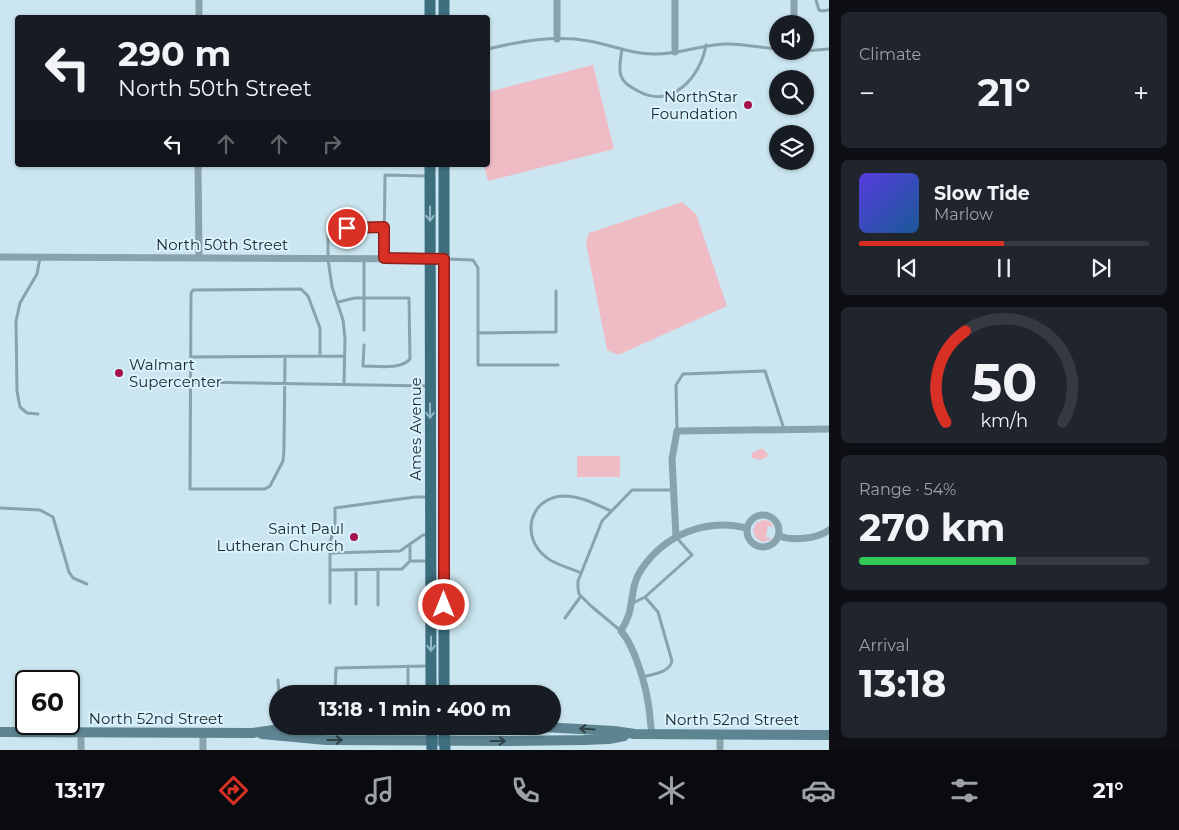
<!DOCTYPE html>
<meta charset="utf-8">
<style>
:root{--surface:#171b24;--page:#20242c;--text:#f1f3f6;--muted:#9ea1a6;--line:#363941;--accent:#d93025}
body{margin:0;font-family:Montserrat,sans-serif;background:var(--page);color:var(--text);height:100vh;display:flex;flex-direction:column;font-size:19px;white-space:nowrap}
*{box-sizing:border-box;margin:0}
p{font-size:16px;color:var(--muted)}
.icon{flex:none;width:28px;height:28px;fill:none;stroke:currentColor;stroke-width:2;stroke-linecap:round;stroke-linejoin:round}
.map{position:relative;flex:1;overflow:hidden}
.drawer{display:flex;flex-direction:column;gap:12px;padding:12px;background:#0d0f14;width:350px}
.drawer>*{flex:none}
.banner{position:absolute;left:15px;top:15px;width:475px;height:152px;border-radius:5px;box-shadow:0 1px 4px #0004;background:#171b24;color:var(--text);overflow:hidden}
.buttons{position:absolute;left:769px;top:15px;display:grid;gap:10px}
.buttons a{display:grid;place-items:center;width:45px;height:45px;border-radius:50%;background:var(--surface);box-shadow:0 1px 4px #0004;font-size:25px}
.speed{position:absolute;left:15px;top:670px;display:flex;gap:10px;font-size:25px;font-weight:700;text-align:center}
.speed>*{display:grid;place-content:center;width:65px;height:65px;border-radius:50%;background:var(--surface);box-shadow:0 1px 4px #0004;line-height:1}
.speed .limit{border:2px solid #111;border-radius:8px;background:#fff;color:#111}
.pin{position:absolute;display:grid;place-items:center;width:42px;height:42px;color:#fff;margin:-21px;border:2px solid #fff;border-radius:50%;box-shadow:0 1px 5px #0007}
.me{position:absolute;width:55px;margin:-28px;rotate:0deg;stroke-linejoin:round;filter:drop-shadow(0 0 4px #0008)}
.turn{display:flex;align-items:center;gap:18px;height:105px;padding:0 20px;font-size:22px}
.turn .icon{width:65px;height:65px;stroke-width:2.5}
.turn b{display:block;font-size:35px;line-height:42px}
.lanes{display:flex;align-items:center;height:48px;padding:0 20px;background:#0003;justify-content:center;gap:25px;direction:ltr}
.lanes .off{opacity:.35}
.big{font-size:38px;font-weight:700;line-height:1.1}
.drawer .tile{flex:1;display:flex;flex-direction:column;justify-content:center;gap:8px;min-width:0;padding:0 18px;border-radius:8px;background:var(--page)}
.drawer .dial{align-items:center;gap:0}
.dial svg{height:130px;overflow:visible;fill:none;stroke:var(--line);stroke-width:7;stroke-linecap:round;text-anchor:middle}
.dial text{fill:var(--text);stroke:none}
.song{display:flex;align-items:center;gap:15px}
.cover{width:60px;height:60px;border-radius:8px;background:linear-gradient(135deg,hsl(250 70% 55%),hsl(210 70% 35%))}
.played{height:5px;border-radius:2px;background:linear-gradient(90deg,var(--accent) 50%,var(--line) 50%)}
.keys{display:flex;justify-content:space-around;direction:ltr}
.heat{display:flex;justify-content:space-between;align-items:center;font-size:28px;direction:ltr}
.charge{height:8px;border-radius:4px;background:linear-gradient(90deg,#34c759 54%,var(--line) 0)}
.trip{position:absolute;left:269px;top:685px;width:292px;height:50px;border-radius:25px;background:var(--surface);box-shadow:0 1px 4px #0004;font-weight:700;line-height:50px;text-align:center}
.menu{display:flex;height:80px;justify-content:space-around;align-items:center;background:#090b0e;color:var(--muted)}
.menu .icon{width:35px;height:35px}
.menu .on{color:var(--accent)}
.menu b{font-size:22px;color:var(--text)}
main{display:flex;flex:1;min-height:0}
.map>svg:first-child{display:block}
.green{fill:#efbcc6}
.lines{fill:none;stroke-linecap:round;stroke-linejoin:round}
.lane{stroke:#89a3ac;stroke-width:3}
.street{stroke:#89a3ac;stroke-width:7}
.secondary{stroke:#5e8491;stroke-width:10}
.primary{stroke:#3d6e7e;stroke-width:11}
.oneway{stroke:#92b7c4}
.oneway2{stroke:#304047}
.route-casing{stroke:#8d1f18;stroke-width:12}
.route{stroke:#d93025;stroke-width:9}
.poi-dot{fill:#a5124e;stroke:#d8f3fd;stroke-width:2}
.labels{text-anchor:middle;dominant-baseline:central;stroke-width:4;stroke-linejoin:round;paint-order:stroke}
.poi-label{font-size:15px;fill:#202a2e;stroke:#d8f3fd;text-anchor:end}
.street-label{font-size:15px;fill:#202a2e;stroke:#d8f3fd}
</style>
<main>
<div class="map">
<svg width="829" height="750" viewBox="0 0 829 750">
<rect width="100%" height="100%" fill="#cbe6f0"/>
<path class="green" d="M593,65l21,84 -126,32 -4,-16h4v-73z
M682,202l14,12 31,92 -109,49 -11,-5 -21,-107 3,-10z
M762,448l6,6 -1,3 -7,3 -8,-2v-5z
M577,456h43v21h-43z
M764,520l5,1 5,6 -6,-1 -2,11 6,2 -10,3 -6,-4 -3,-7 3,-8z"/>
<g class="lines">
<path class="lane" d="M816,0l3,10 3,1 7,-1
M488,49c33,-8 67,-14 101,-8 22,4 45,14 68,13 23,0 44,-9 68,-10 17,-1 35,4 53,5
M622,49c-1,8 -4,19 -1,27 3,8 10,11 17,15 34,19 63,-15 68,-46
M805,51l24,-2
M384,258l1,-83 42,1
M447,259l26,1 5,8v97h80
M338,302l17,-4h54l1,61c-9,11 -33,7 -47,7l1,-21
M364,330v-71
M478,333l78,-1v-41
M192,357l152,-1
M285,357l-1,92 -1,12 -13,25 -5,3h-75l1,-196 2,-3 108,-1 7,7 12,32v28
M192,382l236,4
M344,383l1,-44 -2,-19 -11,-33 -4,-28v-31l56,-1
M38,414l-11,-1 -7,-6 -3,-16 -1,-70 4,-18 17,-29 3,-16
M677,430l-1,-45 7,-11 82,-3 19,58
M0,508l40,2 13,7 16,55 4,6 14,6
M410,545v16
M330,553l70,-2 23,-16h4
M330,570l72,-1 8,-8h19
M581,573c-10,-5 -26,-8 -35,-16 -26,-20 -17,-60 18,-61 17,0 31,8 47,15
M645,597l47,-42 -16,-18
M330,603v-61l5,-16v-18l80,-11h14
M633,603l12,-6 13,15 14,49c-3,12 -19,13 -30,16
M356,604v-34
M378,605v-35
M565,618l16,-22
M621,631l-30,-25 -12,-12 -1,-6v-7l24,-60 30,-31h42
M408,666v28
M278,680l1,14
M335,694l1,-26 91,-2"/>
<path class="street" d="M199,0v18
M557,0v39
M794,0v24
M675,52v-52
M198,165l1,92
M0,257l444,2
M747 531a16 16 0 1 1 32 0a16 16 0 1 1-32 0Z
M779,536c14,5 38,3 50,-6
M676,537l-4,-78 5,-28 152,-2
M81,733v17
M203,733v17
M652,734c-2,-11 -2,-22 -4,-32 -3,-19 -14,-57 -27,-71 3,-5 6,-11 8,-17 4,-15 3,-31 12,-44 24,-36 65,-52 106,-42
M720,734v16"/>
<path class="secondary" d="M0,732l252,1 28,-4 29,-2h234l71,4 21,3 194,1
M262,734l64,6 183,1 75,-1 25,-1 15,-3"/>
<path class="primary" d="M444,0v18
M430,18v-18
M430,165l1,529
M444,694v-529
M431,726l1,24
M444,726l1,24"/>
</g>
<defs><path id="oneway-shaft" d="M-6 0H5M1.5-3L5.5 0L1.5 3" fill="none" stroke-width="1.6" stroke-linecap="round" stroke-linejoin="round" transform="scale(1.25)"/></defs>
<g class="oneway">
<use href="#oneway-shaft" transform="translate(430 214) rotate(90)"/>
<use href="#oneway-shaft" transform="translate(430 411) rotate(90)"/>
<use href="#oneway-shaft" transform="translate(431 644) rotate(90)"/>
</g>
<g class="oneway2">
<use href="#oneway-shaft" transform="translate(587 729) rotate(-176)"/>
<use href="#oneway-shaft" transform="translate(335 740)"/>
<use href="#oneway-shaft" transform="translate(498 741)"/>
</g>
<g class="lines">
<defs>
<path id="route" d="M347,228l37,-1v31l60,1v346"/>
</defs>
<use href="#route" class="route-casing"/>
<use href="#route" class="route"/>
</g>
<g class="poi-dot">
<circle cx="748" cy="105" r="5"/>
<circle cx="119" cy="373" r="5"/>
<circle cx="354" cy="537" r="5"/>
</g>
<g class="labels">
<g class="poi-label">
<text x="738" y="96">NorthStar<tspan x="738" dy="17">Foundation</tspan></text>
<text x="129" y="364" text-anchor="start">Walmart<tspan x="129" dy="17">Supercenter</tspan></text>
<text x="344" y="528">Saint Paul<tspan x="344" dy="17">Lutheran Church</tspan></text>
</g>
<g class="street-label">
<text x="222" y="244">North 50th Street</text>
<text transform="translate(415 429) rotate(-90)">Ames Avenue</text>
<text x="156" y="718">North 52nd Street</text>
<text x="732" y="719">North 52nd Street</text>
</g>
</g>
</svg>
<div class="buttons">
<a><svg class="icon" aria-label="sound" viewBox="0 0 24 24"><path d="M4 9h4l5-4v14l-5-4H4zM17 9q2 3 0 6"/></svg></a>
<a><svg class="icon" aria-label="search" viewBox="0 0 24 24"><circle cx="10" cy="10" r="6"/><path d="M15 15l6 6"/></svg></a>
<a><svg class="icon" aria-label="layers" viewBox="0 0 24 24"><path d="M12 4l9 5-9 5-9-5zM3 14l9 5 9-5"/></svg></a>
</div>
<div class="speed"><div class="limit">60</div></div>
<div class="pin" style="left:347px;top:228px;background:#d93025"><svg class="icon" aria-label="arrive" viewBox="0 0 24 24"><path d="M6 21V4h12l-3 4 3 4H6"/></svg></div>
<svg class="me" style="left:444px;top:605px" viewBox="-20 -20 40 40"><circle r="17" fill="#d93025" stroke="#fff" stroke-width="3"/><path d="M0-11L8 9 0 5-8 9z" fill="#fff"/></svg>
<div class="trip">13:18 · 1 min · 400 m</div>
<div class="banner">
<div class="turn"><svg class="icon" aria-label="left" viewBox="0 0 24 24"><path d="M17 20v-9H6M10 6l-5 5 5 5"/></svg><div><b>290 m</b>North 50th Street</div></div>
<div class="lanes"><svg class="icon" aria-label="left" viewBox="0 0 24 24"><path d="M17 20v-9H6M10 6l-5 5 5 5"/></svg><svg class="icon off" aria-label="ahead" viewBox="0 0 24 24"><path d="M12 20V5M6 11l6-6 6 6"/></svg><svg class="icon off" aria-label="ahead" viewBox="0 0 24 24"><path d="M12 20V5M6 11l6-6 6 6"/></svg><svg class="icon off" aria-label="right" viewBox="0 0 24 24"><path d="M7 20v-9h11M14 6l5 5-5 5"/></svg></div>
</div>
</div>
<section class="drawer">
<div class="tile"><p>Climate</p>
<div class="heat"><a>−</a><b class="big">21°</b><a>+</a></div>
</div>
<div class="tile">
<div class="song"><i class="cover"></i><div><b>Slow Tide</b><p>Marlow</p></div></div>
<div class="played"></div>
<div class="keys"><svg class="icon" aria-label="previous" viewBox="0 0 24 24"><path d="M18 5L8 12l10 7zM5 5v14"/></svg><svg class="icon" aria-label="pause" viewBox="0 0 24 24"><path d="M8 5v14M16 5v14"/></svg><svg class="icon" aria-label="next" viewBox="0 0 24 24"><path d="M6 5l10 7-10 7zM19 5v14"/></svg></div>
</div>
<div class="tile dial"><svg viewBox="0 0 100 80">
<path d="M14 69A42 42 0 1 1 86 69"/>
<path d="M14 69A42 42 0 0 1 26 13" stroke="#d93025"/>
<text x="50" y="56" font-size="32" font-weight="700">50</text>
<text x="50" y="72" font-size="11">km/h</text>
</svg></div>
<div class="tile"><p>Range · 54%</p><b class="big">270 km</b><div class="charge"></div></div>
<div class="tile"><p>Arrival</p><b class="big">13:18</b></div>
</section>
</main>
<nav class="menu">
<b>13:17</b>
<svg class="icon on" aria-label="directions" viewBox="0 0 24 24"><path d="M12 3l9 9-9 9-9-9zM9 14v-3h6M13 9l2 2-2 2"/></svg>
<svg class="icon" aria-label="music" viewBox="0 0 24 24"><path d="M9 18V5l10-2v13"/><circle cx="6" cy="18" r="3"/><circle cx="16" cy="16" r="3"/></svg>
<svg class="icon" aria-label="phone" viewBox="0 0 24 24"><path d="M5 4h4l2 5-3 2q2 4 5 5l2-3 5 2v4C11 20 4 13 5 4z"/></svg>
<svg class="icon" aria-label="climate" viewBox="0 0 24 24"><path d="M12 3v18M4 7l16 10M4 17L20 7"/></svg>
<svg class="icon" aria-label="car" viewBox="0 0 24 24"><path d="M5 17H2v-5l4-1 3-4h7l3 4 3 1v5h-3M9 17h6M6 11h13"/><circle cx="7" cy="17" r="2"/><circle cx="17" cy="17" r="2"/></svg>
<svg class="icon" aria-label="filters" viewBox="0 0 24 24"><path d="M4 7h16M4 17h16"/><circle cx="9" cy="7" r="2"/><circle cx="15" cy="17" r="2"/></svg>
<b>21°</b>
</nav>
